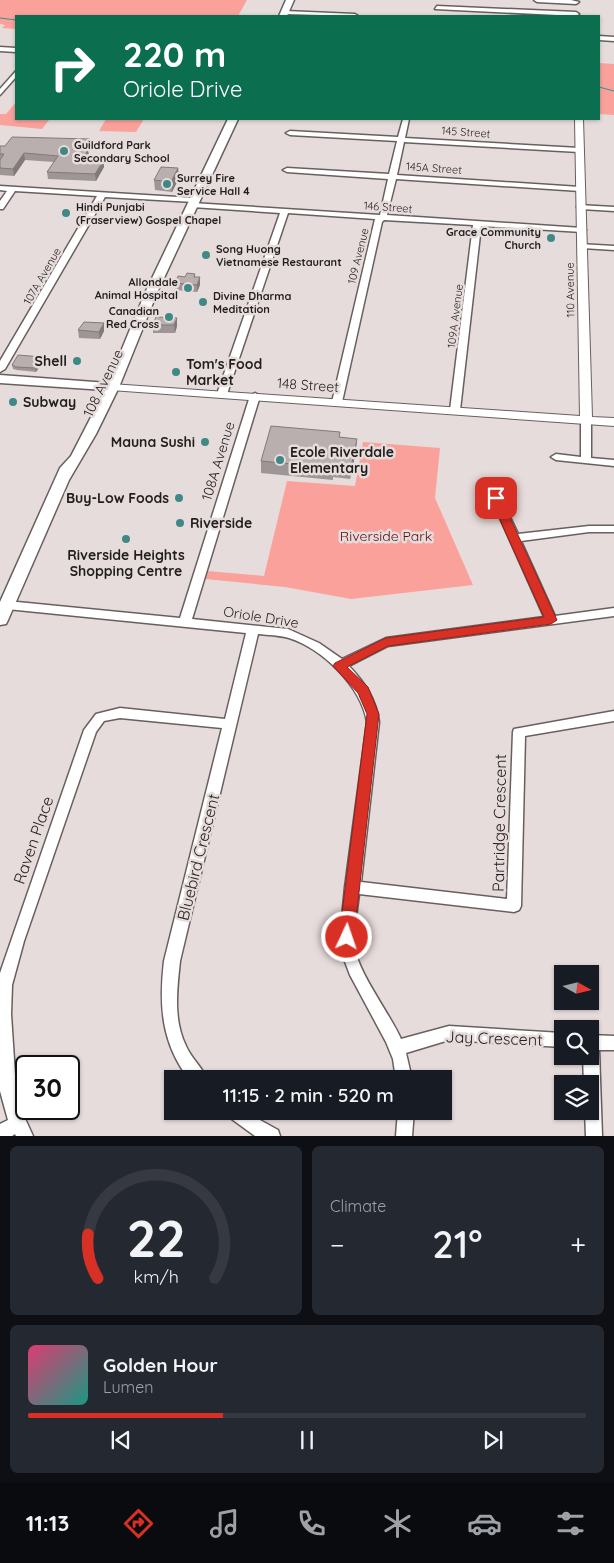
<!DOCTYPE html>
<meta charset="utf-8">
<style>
:root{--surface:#171b24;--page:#242831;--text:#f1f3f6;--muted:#9ea1a6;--line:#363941;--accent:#d93025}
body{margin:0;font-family:Quicksand,sans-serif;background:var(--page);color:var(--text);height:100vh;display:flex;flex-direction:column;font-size:19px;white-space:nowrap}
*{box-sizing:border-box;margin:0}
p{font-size:16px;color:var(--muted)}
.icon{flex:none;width:28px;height:28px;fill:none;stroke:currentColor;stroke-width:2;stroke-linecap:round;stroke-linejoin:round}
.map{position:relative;height:1136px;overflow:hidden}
.side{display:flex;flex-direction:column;gap:10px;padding:10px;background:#0d0f14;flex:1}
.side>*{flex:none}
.guide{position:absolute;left:15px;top:15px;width:585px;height:105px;border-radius:0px;box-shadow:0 1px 4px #0004;background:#0b6e4f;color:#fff;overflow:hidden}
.needle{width:32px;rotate:98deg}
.controls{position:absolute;left:554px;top:965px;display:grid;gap:10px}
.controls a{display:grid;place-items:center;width:45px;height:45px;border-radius:0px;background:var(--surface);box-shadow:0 1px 4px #0004;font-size:25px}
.speed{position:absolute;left:15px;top:1055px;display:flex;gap:10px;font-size:25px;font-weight:700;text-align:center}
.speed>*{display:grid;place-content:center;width:65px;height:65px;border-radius:50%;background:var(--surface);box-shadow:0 1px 4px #0004;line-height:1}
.speed .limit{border:2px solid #111;border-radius:8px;background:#fff;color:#111}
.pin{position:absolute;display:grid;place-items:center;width:42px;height:42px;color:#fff;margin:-21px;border-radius:10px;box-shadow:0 2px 8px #0006}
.me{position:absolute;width:55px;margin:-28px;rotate:3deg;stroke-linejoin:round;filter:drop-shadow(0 0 4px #0008)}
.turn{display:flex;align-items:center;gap:18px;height:105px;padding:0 25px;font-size:22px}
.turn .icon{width:65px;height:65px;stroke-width:2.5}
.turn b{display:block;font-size:35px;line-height:42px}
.big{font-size:38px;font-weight:600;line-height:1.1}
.side .tile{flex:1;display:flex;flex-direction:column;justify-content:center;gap:8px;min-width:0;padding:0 18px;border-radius:8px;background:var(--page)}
.side .dial{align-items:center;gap:0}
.dial svg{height:130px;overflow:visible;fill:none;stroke:var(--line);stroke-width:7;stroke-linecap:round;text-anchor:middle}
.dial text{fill:var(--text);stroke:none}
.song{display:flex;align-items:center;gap:15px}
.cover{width:60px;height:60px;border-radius:8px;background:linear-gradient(135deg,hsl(340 70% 55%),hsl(170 70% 35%))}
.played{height:5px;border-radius:2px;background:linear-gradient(90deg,var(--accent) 35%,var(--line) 35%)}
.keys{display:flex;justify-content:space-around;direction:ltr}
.heat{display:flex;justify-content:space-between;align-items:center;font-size:28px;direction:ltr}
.side .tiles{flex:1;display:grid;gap:10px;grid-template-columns:1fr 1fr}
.tile:last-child{grid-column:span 2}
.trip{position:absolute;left:164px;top:1070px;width:288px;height:50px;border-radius:0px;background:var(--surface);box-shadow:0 1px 4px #0004;font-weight:600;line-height:50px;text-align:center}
.tab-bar{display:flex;height:80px;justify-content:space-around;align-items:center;background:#090b0e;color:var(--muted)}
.tab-bar .icon{width:35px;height:35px}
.tab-bar .on{color:var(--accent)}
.tab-bar b{font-size:22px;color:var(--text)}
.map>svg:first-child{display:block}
.green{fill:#fba19b}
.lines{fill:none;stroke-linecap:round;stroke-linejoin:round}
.stream{stroke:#2b9794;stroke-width:1}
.minor-casing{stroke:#68605f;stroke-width:3}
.tertiary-casing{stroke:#68605f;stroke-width:2}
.secondary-casing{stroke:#68605f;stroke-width:3}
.minor{fill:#fff;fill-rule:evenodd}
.tertiary{fill:#fff;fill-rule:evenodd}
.secondary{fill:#fff;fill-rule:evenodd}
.wall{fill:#9e9696}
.shaded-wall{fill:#817a7a}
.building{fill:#b8afae;stroke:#817a7a}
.route{fill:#d93025;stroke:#8d1f18}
.poi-dot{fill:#408886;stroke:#e6dcdb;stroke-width:2}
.labels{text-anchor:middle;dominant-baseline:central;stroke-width:5;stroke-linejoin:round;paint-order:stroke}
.far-street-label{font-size:11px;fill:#211e1d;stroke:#e6dcdb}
.far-poi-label{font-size:11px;font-weight:bold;fill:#211e1d;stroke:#e6dcdb;text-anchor:start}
.poi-label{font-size:14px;font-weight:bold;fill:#211e1d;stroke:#e6dcdb;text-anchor:start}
.street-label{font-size:14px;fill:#211e1d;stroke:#e6dcdb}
.park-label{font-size:14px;fill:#610a11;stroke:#e6dcdb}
.near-street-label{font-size:16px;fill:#211e1d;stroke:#e6dcdb}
</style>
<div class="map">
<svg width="614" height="1136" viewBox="0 0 614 1136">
<rect width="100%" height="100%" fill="#e6dcdb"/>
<path class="green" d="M0,0h247l-9,16h-222v13l-14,-1 3,-3 -5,-1z
M599,63l15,1v51l-15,-1z
M16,102v17h43l-10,1 -7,9 -42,-4v-11h6z
M106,119h38l-8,13 -37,-1z
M363,442l77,6 -5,50 38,87 -122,14 -66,-12 -80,-8 2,-8 57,5 23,-95 68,5z"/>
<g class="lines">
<path class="stream" d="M0,18l16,2
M599,87l15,4"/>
<defs>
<path id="minor" d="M534,0h37l8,2 -3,2 -39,-2z
M437,6l139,6 3,2 -3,2 -141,-7z
M285,11l70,3 3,2 -75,-2 -1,-1z
M599,36l15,1v4l-15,-1z
M16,71v6l-16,18v-6z
M403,119h6l-4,19 174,10 4,2 -4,2 -175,-10 -7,33 183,12 4,2 -4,2 -184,-12 -9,36 195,13 4,2 -4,2 -101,-6 -21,184 -5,3 -5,-3 23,-185 -89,-5 -2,2 -40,180 -5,3 -5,-3 43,-183 -87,-6 -61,181 -5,3 -3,-1 -2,-2 63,-181 -88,-6 -4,-2 4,-2 188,12 8,-36 -101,-7 -4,-2 4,-2 102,6 8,-33 -107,-6 -4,-2 4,-2 108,6z
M0,186l194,12 4,2 -4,2 -89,-5 -100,172 -5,3v-11l97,-165 -82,-5 -12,18h-3v-8l7,-10 -7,-1z
M578,205l36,2v4l-33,-2 -4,-2z
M579,244l35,2v4l-32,-2h-3z
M255,393l5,3 -68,223 96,10 31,14 23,16 44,-21 158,-21 -53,-119 4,-13h8l1,2 -3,11 17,36 71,-8h25v6h-25l-68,9 34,75 59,-8v8l-226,30 -39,20c16,17 27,33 30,56l-18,160 146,17 6,-167 1,-3 100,-18v10l-89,15 -4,170 -2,4 -5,2 -155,-18c-2,18 -6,37 -4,55 4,25 35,65 46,90l48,-13 113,7v14l-113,-7 -43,13 6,26h-16l-3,-20 -7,-17 -36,-67 -9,-24 -1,-14 5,-50 22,-165c-6,-36 -44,-73 -78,-84 -10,-3 -21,-3 -31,-4l-78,327c-3,28 -7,59 6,85 5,12 16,21 21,33h-18c-28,-36 -30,-75 -25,-118l58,-233 -102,-10 -16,3 -8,11 -72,209 -12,44 -1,29 5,76 6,22 11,24h-17l-1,-2 -3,2h-12v-12l8,-4 -8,-29v-118l84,-243 12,-16 24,-6 105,11 21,-86 -239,-24 -6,-4 6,-4 173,17 70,-222z
M586,417l5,3v38l23,2v6l-58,-6 -5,-3 5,-3 25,3v-37z
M590,1035l24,1v14h-15l3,86h-16l-1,-25h5v-27h-6l-1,-28h7z
M227,1111h21l10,8 20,11 2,6h-25l-26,-19z
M398,1111h16l-2,25h-16z"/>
<path id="tertiary" d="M575,119h8l9,298 22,1v8l-503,-36 -6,-3 6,-3 469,32z"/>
<path id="secondary" d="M286,0h8l-7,16h-8z
M0,47l16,1v4l-16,-1z
M228,119h10l-81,174 -38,94 -23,47 -27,46 -61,140 -2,4 -6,1v-23l60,-134 11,-12 34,-66 -105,-7v-8l108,8 37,-90z"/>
</defs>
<use href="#minor" class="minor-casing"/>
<use href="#tertiary" class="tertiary-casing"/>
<use href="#secondary" class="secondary-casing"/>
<use href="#minor" class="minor"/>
<use href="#tertiary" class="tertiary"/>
<use href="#secondary" class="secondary"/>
</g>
<path class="wall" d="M0,146h91l-3,4 1,6 -2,3 17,8 -8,14 -48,-2 -1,-7 7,-10 -29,-2 -11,16 -14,-1z
M178,168l1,10 -7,14 -17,-2 -1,-10z
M195,274v3h5v8l-3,7 -22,-2v-7l10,-6z
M177,318v8l-2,7h-22v-8z
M104,323v8l-4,8 -21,-1 -1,-8z
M43,361l-7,11 -19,-2 -4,-1 -1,-4z
M340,437l16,14 -6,28 -17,-2v3l-72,-7v-12z"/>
<path class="shaded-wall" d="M90,139l1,7 -7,10 -1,-7z
M88,150l1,6 -6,9v-6z
M24,153l1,7 -11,16 -1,-7z
M104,160v7l-8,14 -1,-7z
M178,168l1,10 -7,14 -1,-10z
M200,277v8l-3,7v-7z
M177,318v8l-2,7 -1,-8z
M104,323v8l-4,8 -1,-7z
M42,357l1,4 -7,11 -1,-4z
M357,439l-1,12 -6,28 1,-12z"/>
<path class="building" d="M12,137l78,2 -7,10 5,1 -5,9 21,1 -9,14 -48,-2 11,-16 -34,-3 -11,16 -13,-1v-8l4,-6h-4v-8h5z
M161,167l17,1 -7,14 -17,-2z
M187,273l8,1 -1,3h6l-3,8 -22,-2 3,-7 7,1z
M156,317l21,1 -3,7h-21z
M84,322l20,1 -5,9 -21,-2z
M18,355l24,2 -7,11 -19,-1 -4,-2z
M271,426l69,6 -1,5 18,2 -6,28 -18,-1v2l-72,-7z"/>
<path class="route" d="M496,494l5,4 56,122 -6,4 -163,22 -41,21 21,20 11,27 -25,223 -2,5 -5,1 -6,-1 -2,-5 28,-223 -9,-21 -25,-27 2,-3 51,-25 158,-21 -54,-119z"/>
<g class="poi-dot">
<circle cx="64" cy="151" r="5"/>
<circle cx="167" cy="184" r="5"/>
<circle cx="66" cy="213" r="5"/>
<circle cx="551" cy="238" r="5"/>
<circle cx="206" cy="255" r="5"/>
<circle cx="188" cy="288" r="5"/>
<circle cx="203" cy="302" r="5"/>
<circle cx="169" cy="317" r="5"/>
<circle cx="77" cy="361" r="5"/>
<circle cx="176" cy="372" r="5"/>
<circle cx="13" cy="402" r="5"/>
<circle cx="205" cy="442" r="5"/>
<circle cx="280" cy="460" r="5"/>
<circle cx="179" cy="498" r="5"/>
<circle cx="180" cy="523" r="5"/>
<circle cx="126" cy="539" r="5"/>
</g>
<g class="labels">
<g class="far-street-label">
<text transform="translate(466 132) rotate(4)">145 Street</text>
<text transform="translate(434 168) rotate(4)">145A Street</text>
<text transform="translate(388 207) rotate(4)">146 Street</text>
<text transform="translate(358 256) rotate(-76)">109 Avenue</text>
<text transform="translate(42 276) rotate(-60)">107A Avenue</text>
<text transform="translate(570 290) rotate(-91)">110 Avenue</text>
<text transform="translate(455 316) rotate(-83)">109A Avenue</text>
</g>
<g class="far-poi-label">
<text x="74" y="145">Guildford Park<tspan x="74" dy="13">Secondary School</tspan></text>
<text x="177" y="178">Surrey Fire<tspan x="177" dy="13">Service Hall 4</tspan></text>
<text x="76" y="207">Hindi Punjabi<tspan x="76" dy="13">(Fraserview) Gospel Chapel</tspan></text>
<text x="541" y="232" text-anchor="end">Grace Community<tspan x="541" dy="13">Church</tspan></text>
<text x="216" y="249">Song Huong<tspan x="216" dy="13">Vietnamese Restaurant</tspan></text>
<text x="178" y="282" text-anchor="end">Allondale<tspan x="178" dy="13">Animal Hospital</tspan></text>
<text x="213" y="296">Divine Dharma<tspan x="213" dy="13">Meditation</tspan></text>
<text x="159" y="311" text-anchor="end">Canadian<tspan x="159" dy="13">Red Cross</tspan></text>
</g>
<g class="poi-label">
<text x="67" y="361" text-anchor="end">Shell</text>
<text x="186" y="364">Tom's Food<tspan x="186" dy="16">Market</tspan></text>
<text x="23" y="402">Subway</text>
<text x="195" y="442" text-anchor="end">Mauna Sushi</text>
<text x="290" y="452">Ecole Riverdale<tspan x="290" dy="16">Elementary</tspan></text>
<text x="169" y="498" text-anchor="end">Buy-Low Foods</text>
<text x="190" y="523">Riverside</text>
<text x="126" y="555" text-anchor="middle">Riverside Heights<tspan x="126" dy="16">Shopping Centre</tspan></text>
</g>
<g class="street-label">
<text transform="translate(103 383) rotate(-64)">108 Avenue</text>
<text transform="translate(308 385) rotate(4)">148 Street</text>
<text transform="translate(218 461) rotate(-73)">108A Avenue</text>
<text transform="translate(261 617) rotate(9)">Oriole Drive</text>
</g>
<g class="park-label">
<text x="386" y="536">Riverside Park</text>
</g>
<g class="near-street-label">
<text transform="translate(499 823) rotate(-89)">Partridge Crescent</text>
<text transform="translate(33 840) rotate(-71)">Raven Place</text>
<text transform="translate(198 857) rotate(-76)">Bluebird Crescent</text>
<text transform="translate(494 1038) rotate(2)">Jay Crescent</text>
</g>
</g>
</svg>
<div class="controls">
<a><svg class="needle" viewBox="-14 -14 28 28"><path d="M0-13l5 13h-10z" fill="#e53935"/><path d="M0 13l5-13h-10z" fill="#9ea1a6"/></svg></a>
<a><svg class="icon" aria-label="search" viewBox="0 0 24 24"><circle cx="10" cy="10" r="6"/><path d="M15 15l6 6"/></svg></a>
<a><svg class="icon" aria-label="layers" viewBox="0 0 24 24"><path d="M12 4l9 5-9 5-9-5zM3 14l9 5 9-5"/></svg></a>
</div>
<div class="speed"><div class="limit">30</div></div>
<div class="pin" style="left:496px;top:498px;background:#d93025"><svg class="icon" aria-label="arrive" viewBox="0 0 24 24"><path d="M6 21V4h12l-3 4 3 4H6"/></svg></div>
<svg class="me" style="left:347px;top:937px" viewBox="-20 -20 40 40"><circle r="17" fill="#d93025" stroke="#fff" stroke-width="3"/><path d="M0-11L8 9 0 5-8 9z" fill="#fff"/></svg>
<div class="trip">11:15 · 2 min · 520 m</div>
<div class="guide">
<div class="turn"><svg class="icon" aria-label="right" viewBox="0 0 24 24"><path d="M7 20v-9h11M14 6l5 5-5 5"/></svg><div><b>220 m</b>Oriole Drive</div></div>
</div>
</div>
<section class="side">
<div class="tiles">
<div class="tile dial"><svg viewBox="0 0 100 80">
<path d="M14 69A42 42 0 1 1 86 69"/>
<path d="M14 69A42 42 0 0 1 8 42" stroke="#d93025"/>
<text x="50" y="56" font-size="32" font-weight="700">22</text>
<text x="50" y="72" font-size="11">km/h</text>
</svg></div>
<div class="tile"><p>Climate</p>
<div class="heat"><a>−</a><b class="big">21°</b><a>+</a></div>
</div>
<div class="tile">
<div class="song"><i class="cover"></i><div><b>Golden Hour</b><p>Lumen</p></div></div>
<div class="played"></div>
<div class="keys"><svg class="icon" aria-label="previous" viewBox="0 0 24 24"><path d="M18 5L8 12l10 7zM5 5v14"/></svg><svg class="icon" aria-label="pause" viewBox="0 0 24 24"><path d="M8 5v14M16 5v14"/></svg><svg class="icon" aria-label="next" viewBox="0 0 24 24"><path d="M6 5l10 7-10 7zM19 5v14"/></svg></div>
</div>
</div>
</section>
<nav class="tab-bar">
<b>11:13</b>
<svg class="icon on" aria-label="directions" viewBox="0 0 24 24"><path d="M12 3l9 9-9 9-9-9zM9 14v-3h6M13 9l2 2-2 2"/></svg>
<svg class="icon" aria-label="music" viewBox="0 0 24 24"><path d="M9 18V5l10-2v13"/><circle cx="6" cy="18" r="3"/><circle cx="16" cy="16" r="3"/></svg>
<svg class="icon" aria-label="phone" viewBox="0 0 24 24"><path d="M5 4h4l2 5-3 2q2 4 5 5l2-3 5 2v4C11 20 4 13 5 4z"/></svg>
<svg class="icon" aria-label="climate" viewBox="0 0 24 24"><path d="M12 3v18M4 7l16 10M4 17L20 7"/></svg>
<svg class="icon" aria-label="car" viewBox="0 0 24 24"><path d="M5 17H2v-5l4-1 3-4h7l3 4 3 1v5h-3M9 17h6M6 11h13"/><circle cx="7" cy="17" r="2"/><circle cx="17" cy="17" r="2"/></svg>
<svg class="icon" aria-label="filters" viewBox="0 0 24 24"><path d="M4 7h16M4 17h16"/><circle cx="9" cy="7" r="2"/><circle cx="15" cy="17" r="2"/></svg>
</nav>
